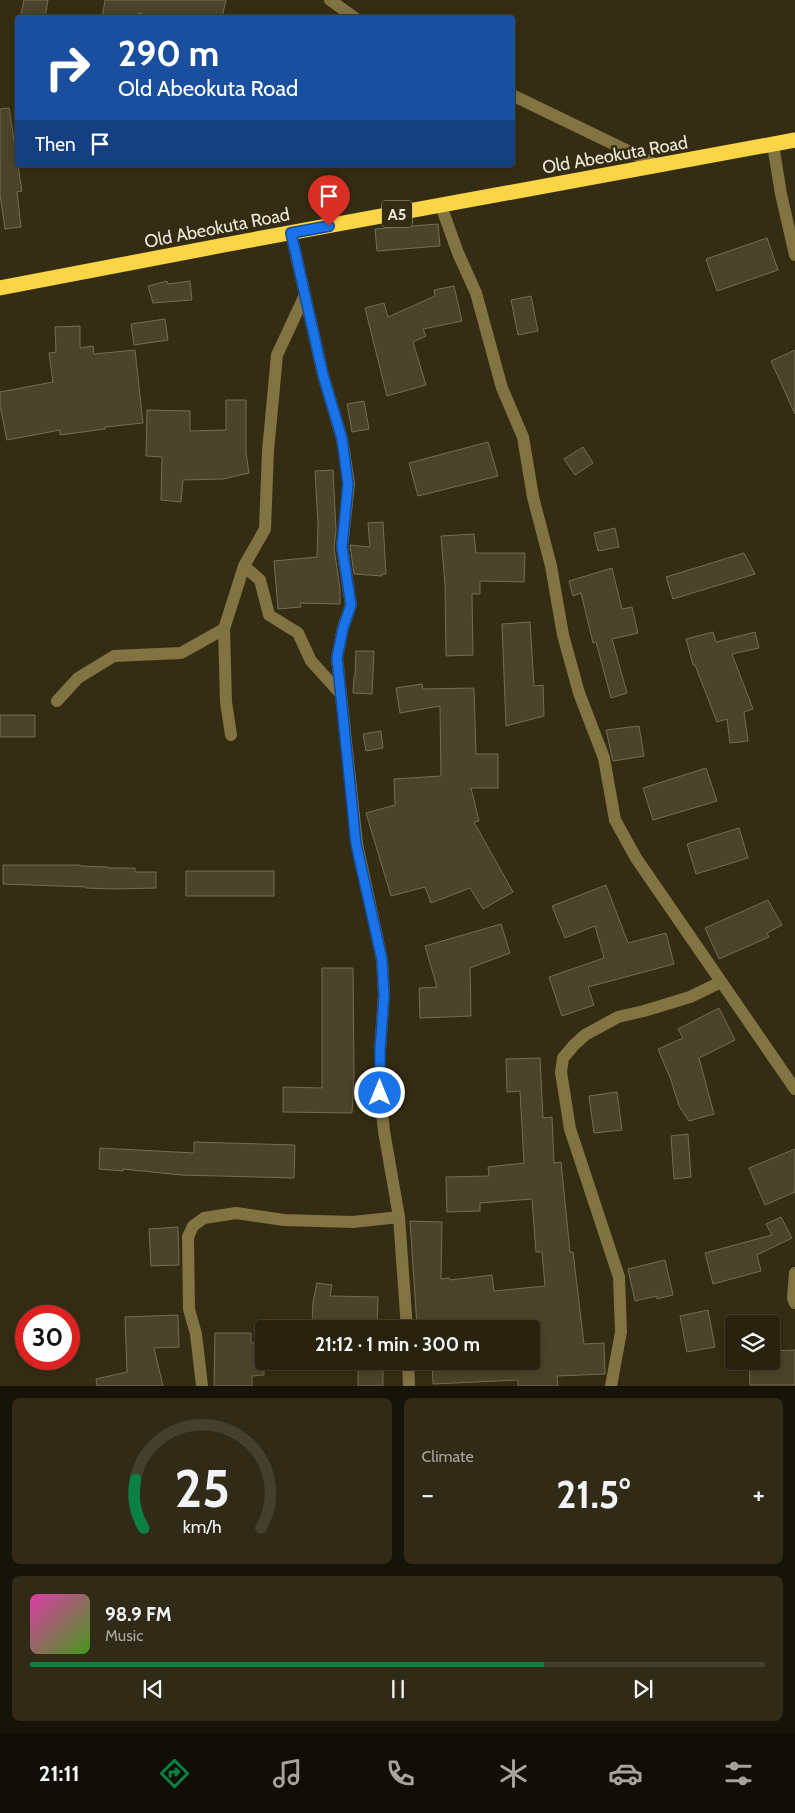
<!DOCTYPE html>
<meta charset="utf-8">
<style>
:root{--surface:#28220e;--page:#302a17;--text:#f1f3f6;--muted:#a5a49e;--line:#443f2e;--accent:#0b8043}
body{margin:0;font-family:Cabin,sans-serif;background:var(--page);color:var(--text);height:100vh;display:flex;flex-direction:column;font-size:19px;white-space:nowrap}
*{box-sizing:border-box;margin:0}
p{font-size:16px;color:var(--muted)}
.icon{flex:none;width:28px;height:28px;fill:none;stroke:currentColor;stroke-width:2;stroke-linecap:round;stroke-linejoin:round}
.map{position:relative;height:1386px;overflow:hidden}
.sheet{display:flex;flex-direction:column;gap:12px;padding:12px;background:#161308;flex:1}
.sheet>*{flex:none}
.banner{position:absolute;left:15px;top:15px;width:500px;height:152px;border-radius:5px;box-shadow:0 2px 12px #0003,0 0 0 1px var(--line);background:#1a4fa0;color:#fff;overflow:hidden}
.fabs{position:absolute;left:725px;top:1315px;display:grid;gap:10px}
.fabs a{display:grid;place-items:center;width:55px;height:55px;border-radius:5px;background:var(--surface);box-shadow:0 2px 12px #0003,0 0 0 1px var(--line);font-size:25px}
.speed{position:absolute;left:15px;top:1305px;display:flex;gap:10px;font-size:25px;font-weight:700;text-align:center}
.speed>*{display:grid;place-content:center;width:65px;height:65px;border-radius:50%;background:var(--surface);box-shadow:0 2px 12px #0003,0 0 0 1px var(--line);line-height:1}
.speed .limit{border:8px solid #d22;background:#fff;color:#111}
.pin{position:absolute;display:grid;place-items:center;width:42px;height:42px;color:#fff;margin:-51px -21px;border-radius:50% 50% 50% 0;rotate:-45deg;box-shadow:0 0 5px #0007}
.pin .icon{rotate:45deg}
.me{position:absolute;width:55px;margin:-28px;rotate:0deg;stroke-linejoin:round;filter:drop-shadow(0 0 4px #0008)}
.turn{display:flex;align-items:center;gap:18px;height:105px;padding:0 20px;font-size:22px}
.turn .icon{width:65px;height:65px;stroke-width:2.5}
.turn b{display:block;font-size:35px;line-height:42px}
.then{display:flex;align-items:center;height:48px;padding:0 20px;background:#0003;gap:10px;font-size:19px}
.big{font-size:38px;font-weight:700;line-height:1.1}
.sheet .card{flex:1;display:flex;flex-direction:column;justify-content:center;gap:8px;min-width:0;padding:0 18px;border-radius:8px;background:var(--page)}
.sheet .dial{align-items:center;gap:0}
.dial svg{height:130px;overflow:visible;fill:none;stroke:var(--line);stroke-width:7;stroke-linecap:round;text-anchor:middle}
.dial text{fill:var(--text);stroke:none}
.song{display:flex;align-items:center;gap:15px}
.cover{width:60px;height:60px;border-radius:8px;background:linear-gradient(135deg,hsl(320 70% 55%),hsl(100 70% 35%))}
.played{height:5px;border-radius:2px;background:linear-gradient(90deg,var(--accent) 70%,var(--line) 70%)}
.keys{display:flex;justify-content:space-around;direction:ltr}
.heat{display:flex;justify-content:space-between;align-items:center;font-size:28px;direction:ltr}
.sheet .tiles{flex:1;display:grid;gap:12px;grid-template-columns:1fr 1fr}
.card:last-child{grid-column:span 2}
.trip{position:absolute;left:255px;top:1320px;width:285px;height:50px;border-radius:5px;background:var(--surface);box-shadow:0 2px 12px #0003,0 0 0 1px var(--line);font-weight:700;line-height:50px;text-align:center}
.tabs{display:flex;height:80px;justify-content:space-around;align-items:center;background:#100e06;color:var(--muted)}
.tabs .icon{width:35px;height:35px}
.tabs .on{color:var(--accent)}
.tabs b{font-size:22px;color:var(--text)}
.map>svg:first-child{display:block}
.building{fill:#4c442a;stroke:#756d52}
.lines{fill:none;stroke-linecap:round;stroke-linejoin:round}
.minor{stroke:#827442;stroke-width:12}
.highway{stroke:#fad545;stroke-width:15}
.route-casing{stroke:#114b97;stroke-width:12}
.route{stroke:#1a73e8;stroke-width:9}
.labels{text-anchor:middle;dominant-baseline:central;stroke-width:5;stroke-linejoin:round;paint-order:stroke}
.shield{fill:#352d13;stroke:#b6b19e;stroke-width:1}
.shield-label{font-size:16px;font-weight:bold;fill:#ede9d9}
.street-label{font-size:18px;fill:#ede9d9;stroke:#352d13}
</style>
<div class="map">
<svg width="795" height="1386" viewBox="0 0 795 1386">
<rect width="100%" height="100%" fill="#352d13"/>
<path class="building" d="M24,0h24l-3,18h-25z
M105,0h121l-4,18h-66l-17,-5v5h-37z
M9,108l13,83 -5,1 4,35 -16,2 -5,-35v-85z
M438,224l2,22 -63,5 -2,-22z
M767,238l11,32 -61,21 -11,-32z
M167,281l1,3 22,-3 2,19 -39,3 -5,-17z
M454,286l8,35 -39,8 3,7 -13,6 13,43 -39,11 -22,-88 19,-5 4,14 47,-21 -1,-6z
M531,296l7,35 -20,4 -7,-35z
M165,319l3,21 -34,5 -3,-21z
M80,326v22l13,-2 1,8 41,-4 8,73 -38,4v2l-45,6v-5l-53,10 -7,-34v-14l53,-10 -4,-29 7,-1 -1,-25z
M795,350v64l-24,-53z
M226,400h20v53l3,20 -26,6 -40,1 -2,22 -20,-2 1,-43 -16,-1 1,-46 43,1v20l36,-1z
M364,401l5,28 -17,3 -5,-28z
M488,442l10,34 -80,20 -9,-33z
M583,447l10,16 -18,12 -11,-16z
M333,470l3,60 -2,18 6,41v15l-40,-1 1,4 -23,2 -4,-48 43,-4 1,-33 -3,-53z
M383,522l3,52h-4v2l-28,-2 -4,-29 20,2 -2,-24z
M615,528l4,19 -21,4 -4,-18z
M474,534l2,19h49l-1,29 -44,-1v13h-8l1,61 -27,1 -1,-72 -4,-48z
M744,553l11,21 -82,25 -7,-22z
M612,568l10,41 10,-2 6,26 -26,6 15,54 -16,5 -15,-56 -3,1 -12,-50 -8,3 -4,-15z
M530,622l4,64 9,-1 1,31 -38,10 -4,-102z
M713,632l3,10 39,-10 4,16 -27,6 21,55 -9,3 4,29 -18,2 -3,-24 -10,3 -22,-57h-2l-7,-26z
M356,651h18l-2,43 -19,-1 1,-16h1z
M422,684l1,5 51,-1 2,66h22v34h-27l8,33 -5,1 39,70 -30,17 -13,-21 -39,15 -6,-16 -34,9 -25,-83 29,-8 -1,-26 47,-3 -1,-70 -40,7 -4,-25z
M0,715h35v22h-35z
M639,726l5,30 -31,5 -7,-31z
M381,731l2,17 -17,3 -3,-17z
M706,768l11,33 -64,19 -10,-32z
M739,828l9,30 -52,16 -9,-30z
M3,865h77v1l28,1v1h27v4h21v16l-43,1 -27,-1v-1l-83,-3z
M186,871h88v25h-88z
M606,885l22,58 38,-10 8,31 -86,23 6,18 -32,11 -13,-39 55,-19 -9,-32 -30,12 -13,-32z
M768,900l14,25 -15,8 2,4 -50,22 -14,-31z
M501,924l9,29 -40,15 1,48 -51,2 -1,-30 18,-1 -12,-41z
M322,968h31l1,109 -2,36 -69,-1v-25l39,1z
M719,1008l16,32 -36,18 15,56 -25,7 -10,-15 -8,-26 -13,-31 25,-11 -5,-9z
M540,1058l3,60 9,-1 2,46 7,-1 9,90h3l11,92 20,-1 1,31 -48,2 1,10h-40v-6l-85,4 -1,-23h99v-39l-33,3v4h-35v-6l-46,3 -7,-105 32,1 -1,57 8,-1 1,2 42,-5 2,16 51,-5 -3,-34h-6l-4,-53 -52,4v8l-33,1 -1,-35 43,-1 -1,-9 36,-4 -4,-72 -13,1 -1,-33z
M617,1092l5,38 -28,3 -5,-37z
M688,1134l3,43 -17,2 -3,-43z
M194,1142l101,3 -1,33 -113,-3 -58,-6v2l-24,-2 1,-21 94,5z
M795,1149v43l-30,13 -16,-37z
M781,1217l11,21 -35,17 4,16 -48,13 -8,-31 67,-18 -6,-11z
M178,1227l1,38 -28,1 -2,-37z
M665,1260l8,35 -16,4v-3l-22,5 -7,-32z
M317,1283l15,2 -2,11 48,1 -1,32h-32v-3l-33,-2 1,-22z
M708,1310l7,37 -28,5 -7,-36z
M178,1315l1,32 -25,1 9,38h-66l-1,-7 31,-7 -2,-55z
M215,1333h36v10l13,-1v33l-12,1v10h-38z
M795,1350v35h-45l-1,-24h22v-10z
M358,1361h25v25h-25z"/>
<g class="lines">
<path class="minor" d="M330,0l25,18
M512,95l147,71
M773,145l8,49 14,61
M441,206l17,47 18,40 26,95 21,49 10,60 18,69 12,69 16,58 25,65 11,62 21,38 159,231
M291,233l32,142 19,64 7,45 -7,63 9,58 -8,23 -6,30 20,186 25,116 2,35 -4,55v43l4,38 15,86 8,112
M244,566l16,14 9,35 29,18 13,28 29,32
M57,701l21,-23 36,-22 67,-3 43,-24
M231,735l-5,-33 -2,-73 20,-63 21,-37 3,-78 9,-96 28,-60
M795,1273l-2,25 2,5
M408,1361l1,25
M202,1386l-6,-52 -7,-25 -1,-72 5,-11 11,-8 32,-5 48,7 69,2 46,-5
M611,1386l10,-54 -2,-55 -49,-148 -9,-57 2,-14 11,-13 11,-10 33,-18 26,-6 46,-14 31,-15"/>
<path class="highway" d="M0,288l224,-43 571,-105"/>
</g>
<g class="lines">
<defs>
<path id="route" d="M329,226l-38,7 32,142 19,64 6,45 -6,63 9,58 -8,23 -6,30 19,186 26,116 2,36 -4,54v43"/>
</defs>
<use href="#route" class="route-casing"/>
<use href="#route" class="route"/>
</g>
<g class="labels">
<rect class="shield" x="382" y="200.5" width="30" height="27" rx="4"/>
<g class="shield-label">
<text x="397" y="214">A5</text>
</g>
<g class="street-label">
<text transform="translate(615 155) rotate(-10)">Old Abeokuta Road</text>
<text transform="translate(217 228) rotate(-11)">Old Abeokuta Road</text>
</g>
</g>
</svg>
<div class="fabs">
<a><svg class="icon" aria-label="layers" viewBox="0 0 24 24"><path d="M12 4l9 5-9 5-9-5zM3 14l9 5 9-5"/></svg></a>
</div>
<div class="speed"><div class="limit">30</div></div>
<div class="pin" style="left:329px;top:226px;background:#d93025"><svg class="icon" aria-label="arrive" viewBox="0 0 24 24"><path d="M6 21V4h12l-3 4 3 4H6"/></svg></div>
<svg class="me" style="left:380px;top:1093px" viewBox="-20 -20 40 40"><circle r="17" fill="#1a73e8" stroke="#fff" stroke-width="3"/><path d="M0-11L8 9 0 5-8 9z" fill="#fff"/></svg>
<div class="trip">21:12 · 1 min · 300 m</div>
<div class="banner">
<div class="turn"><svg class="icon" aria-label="right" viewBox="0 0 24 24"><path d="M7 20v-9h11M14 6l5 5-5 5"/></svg><div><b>290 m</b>Old Abeokuta Road</div></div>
<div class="then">Then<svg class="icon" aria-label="arrive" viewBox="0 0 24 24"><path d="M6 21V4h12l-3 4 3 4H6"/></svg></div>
</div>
</div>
<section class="sheet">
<div class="tiles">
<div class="card dial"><svg viewBox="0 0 100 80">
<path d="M14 69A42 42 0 1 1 86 69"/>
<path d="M14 69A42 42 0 0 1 9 39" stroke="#0b8043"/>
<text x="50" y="56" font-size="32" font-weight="700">25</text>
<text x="50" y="72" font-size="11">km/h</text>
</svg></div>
<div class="card"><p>Climate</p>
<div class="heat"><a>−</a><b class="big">21.5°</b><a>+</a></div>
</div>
<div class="card">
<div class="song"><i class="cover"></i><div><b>98.9 FM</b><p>Music</p></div></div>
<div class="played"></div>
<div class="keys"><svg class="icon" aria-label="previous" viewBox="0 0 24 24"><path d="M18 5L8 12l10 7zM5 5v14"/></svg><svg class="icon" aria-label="pause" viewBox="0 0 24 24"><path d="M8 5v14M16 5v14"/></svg><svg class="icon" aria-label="next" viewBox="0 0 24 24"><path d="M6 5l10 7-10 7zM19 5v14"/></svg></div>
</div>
</div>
</section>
<nav class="tabs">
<b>21:11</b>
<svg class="icon on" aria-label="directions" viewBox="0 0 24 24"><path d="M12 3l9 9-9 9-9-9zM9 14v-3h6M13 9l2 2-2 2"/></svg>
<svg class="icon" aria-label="music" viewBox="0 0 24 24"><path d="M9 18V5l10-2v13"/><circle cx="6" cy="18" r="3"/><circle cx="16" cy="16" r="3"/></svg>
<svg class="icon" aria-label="phone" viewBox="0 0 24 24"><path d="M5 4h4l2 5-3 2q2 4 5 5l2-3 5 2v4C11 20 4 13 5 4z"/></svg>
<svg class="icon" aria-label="climate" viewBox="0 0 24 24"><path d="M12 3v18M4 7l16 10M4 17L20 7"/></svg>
<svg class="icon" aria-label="car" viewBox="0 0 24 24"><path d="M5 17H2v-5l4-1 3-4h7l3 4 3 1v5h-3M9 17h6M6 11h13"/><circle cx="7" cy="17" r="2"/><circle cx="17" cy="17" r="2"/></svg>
<svg class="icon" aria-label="filters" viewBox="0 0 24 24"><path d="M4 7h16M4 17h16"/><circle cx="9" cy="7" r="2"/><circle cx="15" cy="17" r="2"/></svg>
</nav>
